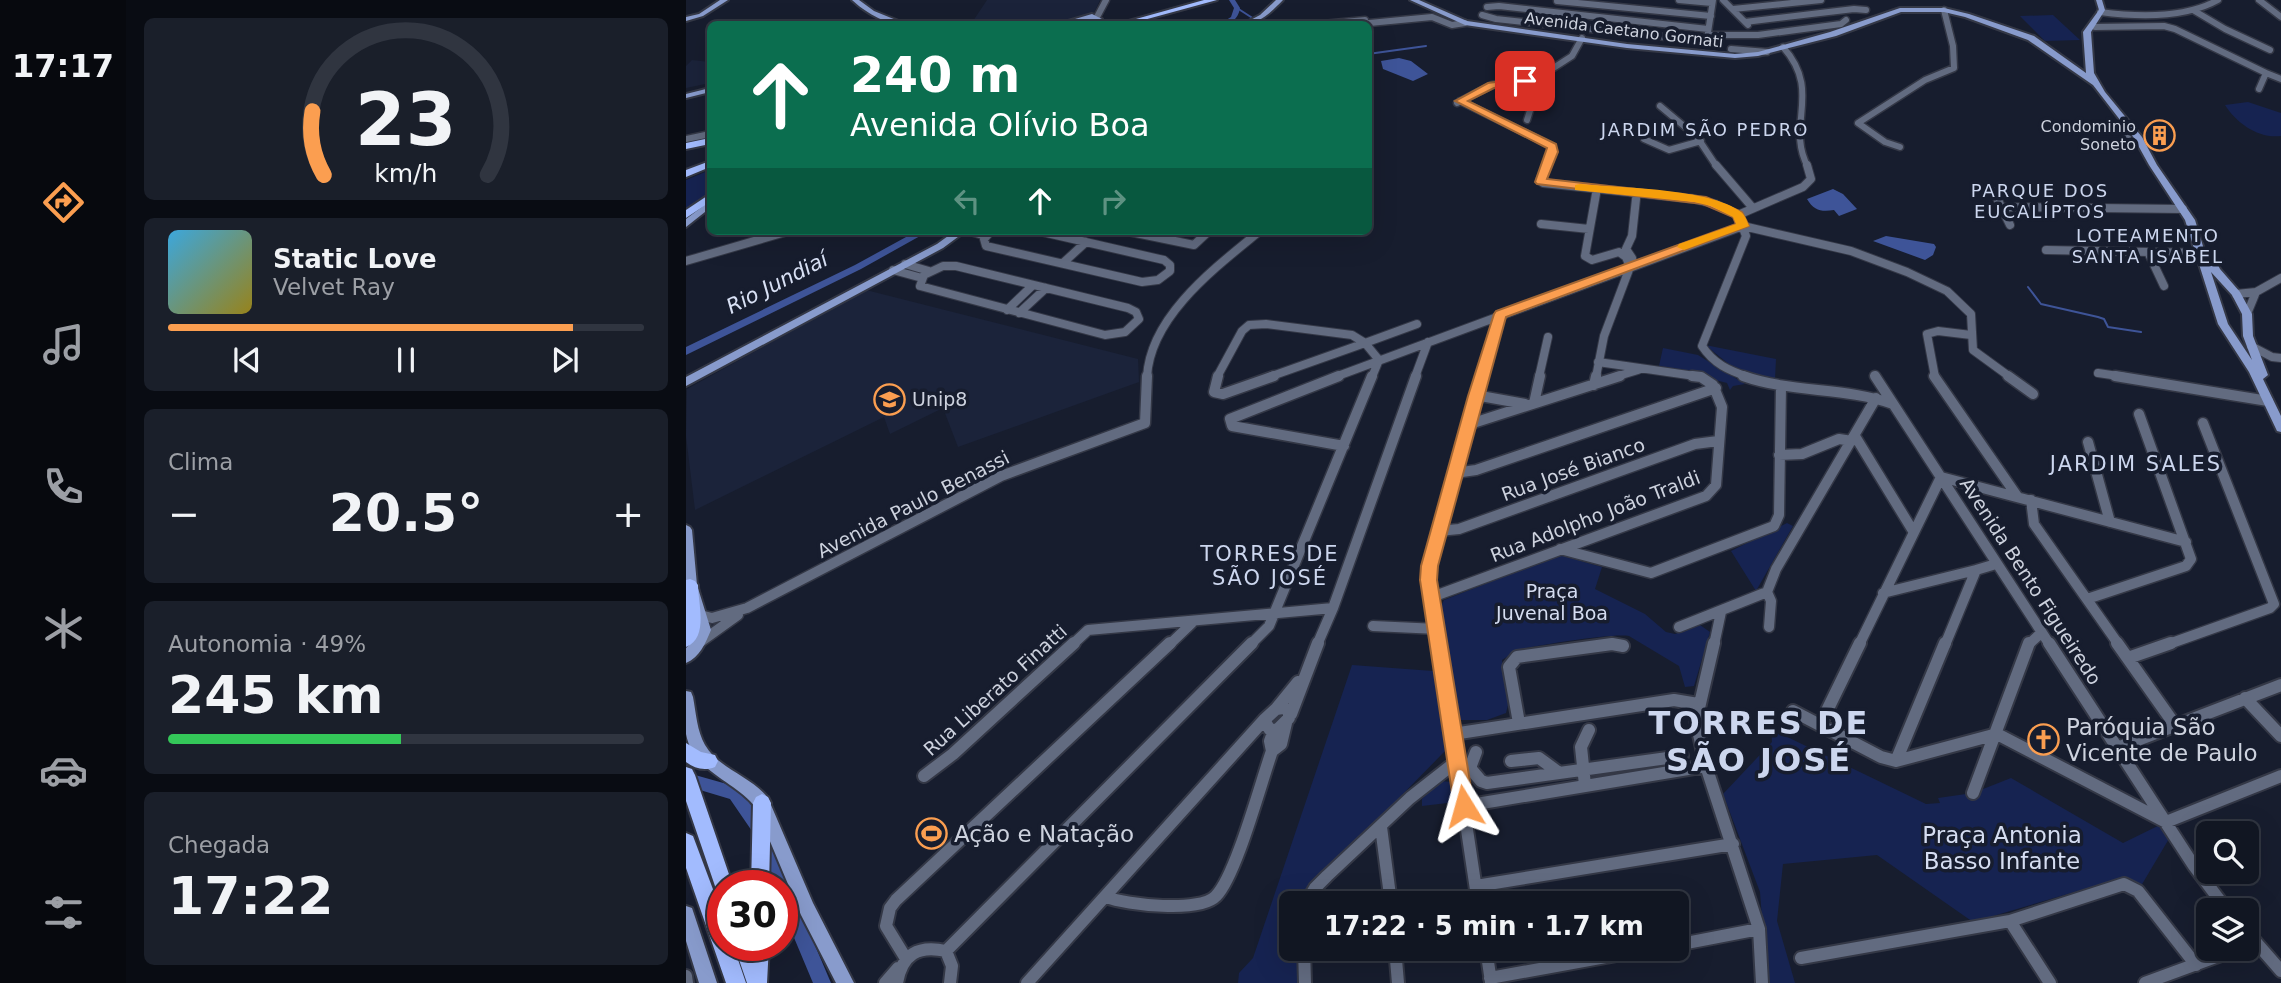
<!DOCTYPE html>
<html lang="pt">
<meta charset="utf-8">
<style>
:root{--surface:#111622;--page:#1a1f2a;--text:#f1f3f6;--muted:#9c9fa5;--line:#303540;--accent:#fb9e50}
body{margin:0;font-family:"DejaVu Sans",sans-serif;background:var(--page);color:var(--text);height:100vh;display:flex;flex-direction:column;font-size:26px;white-space:nowrap}
*{box-sizing:border-box;margin:0}
p{font-size:23px;color:var(--muted)}
.icon{flex:none;width:38px;height:38px;fill:none;stroke:currentColor;stroke-width:2;stroke-linecap:round;stroke-linejoin:round}
.map{position:relative;flex:1;overflow:hidden}
.panel{display:flex;flex-direction:column;gap:18px;padding:18px;background:#090c13;width:560px}
.panel>*{flex:none}
.hud{position:absolute;left:21px;top:21px;width:665px;height:214px;border-radius:10px;box-shadow:0 7px 28px #0002,0 0 0 2px var(--line);background:#0b6e4f;color:#fff;overflow:hidden}
.controls{position:absolute;left:1510px;top:821px;display:grid;gap:14px}
.controls a{display:grid;place-items:center;width:63px;height:63px;border-radius:10px;background:var(--surface);box-shadow:0 7px 28px #0002,0 0 0 2px var(--line);font-size:35px}
.speed{position:absolute;left:21px;top:870px;display:flex;gap:14px;font-size:35px;font-weight:700;text-align:center}
.speed>*{display:grid;place-content:center;width:91px;height:91px;border-radius:50%;background:var(--surface);box-shadow:0 7px 28px #0002,0 0 0 2px var(--line);line-height:1}
.speed .limit{border:10px solid #d22;background:#fff;color:#111}
.pin{position:absolute;display:grid;place-items:center;width:60px;height:60px;color:#fff;margin:-30px;border-radius:14px;box-shadow:0 4px 10px #0006}
.me{position:absolute;width:77px;margin:-38px;rotate:352deg;stroke-linejoin:round;filter:drop-shadow(0 0 5px #0008)}
.turn{display:flex;align-items:center;gap:24px;height:147px;padding:0 28px;font-size:32px}
.turn .icon{width:91px;height:91px;stroke-width:2.5}
.turn b{display:block;font-size:49px;line-height:60px}
.lanes{display:flex;align-items:center;height:66px;padding:0 28px;background:#0003;justify-content:center;gap:35px;direction:ltr}
.lanes .off{opacity:.35}
.big{font-size:52px;font-weight:600;line-height:1.1}
.panel .widget{flex:1;display:flex;flex-direction:column;justify-content:center;gap:10px;min-width:0;padding:0 24px;border-radius:10px;background:var(--page)}
.panel .dial{align-items:center;gap:0}
.dial svg{height:182px;overflow:visible;fill:none;stroke:var(--line);stroke-width:7;stroke-linecap:round;text-anchor:middle}
.dial text{fill:var(--text);stroke:none}
.song{display:flex;align-items:center;gap:21px}
.cover{width:84px;height:84px;border-radius:10px;background:linear-gradient(135deg,hsl(200 70% 55%),hsl(50 70% 35%))}
.played{height:7px;border-radius:4px;background:linear-gradient(90deg,var(--accent) 85%,var(--line) 85%)}
.keys{display:flex;justify-content:space-around;direction:ltr}
.heat{display:flex;justify-content:space-between;align-items:center;font-size:38px;direction:ltr}
.charge{height:10px;border-radius:5px;background:linear-gradient(90deg,#34c759 49%,var(--line) 0)}
.trip{position:absolute;left:593px;top:891px;width:410px;height:70px;border-radius:10px;background:var(--surface);box-shadow:0 7px 28px #0002,0 0 0 2px var(--line);font-weight:600;line-height:70px;text-align:center}
main{display:flex;flex:1;min-height:0}
.tabs{display:flex;flex-direction:column;width:126px;justify-content:space-around;align-items:center;background:#07090e;color:var(--muted)}
.tabs .icon{width:49px;height:49px}
.tabs .selected{color:var(--accent)}
.tabs b{font-size:32px;color:var(--text)}
.map>svg:first-child{display:block}
.built{fill:#1b233a}
.green{fill:#162351}
.water{fill:#3e5498}
.lines{fill:none;stroke-linecap:round;stroke-linejoin:round}
.stream{stroke:#3e5498;stroke-width:2}
.river{fill:#3e5498;fill-rule:evenodd}
.minor-far3-casing{stroke:#343846;stroke-width:9}
.minor-far2-casing{stroke:#343846;stroke-width:10}
.minor-far1-casing{stroke:#343846;stroke-width:13}
.minor-casing{stroke:#343846;stroke-width:16}
.major-casing{stroke:#343846;stroke-width:4}
.highway-casing{stroke:#343846;stroke-width:4}
.minor-far3{stroke:#626b80;stroke-width:6}
.minor-far2{stroke:#626b80;stroke-width:8}
.minor-far1{stroke:#626b80;stroke-width:10}
.minor{stroke:#626b80;stroke-width:12}
.major{fill:#889bcc;fill-rule:evenodd}
.highway{fill:#a2bbfe;fill-rule:evenodd}
.route{fill:#fb9e50;stroke:#a36734;stroke-width:2}
.slow{fill:#f59e0b}
.labels{text-anchor:middle;dominant-baseline:central;stroke-width:7;stroke-linejoin:round;paint-order:stroke}
.far-street-label{font-size:16px;fill:#cdd2de;stroke:#171d2e}
.far-poi-label{font-size:16px;fill:#cdd2de;stroke:#171d2e;text-anchor:end}
.far-neighbourhood-label{font-size:18px;letter-spacing:2px;fill:#ccd6ee;stroke:#171d2e}
.poi-label{font-size:19px;fill:#cdd2de;stroke:#171d2e;text-anchor:start}
.street-label{font-size:19px;fill:#cdd2de;stroke:#171d2e}
.park-label{font-size:19px;fill:#d5ddf1;stroke:#171d2e}
.water-label{font-size:21px;font-style:italic;fill:#d9e1f5;stroke:#171d2e}
.neighbourhood-label{font-size:21px;letter-spacing:2px;fill:#ccd6ee;stroke:#171d2e}
.near-poi-label{font-size:23px;fill:#cdd2de;stroke:#171d2e;text-anchor:start}
.near-park-label{font-size:23px;fill:#d5ddf1;stroke:#171d2e}
.near-district-label{font-size:32px;font-weight:bold;letter-spacing:2px;fill:#ccd6ee;stroke:#171d2e}
</style>
<main>
<nav class="tabs">
<b>17:17</b>
<svg class="icon selected" aria-label="directions" viewBox="0 0 24 24"><path d="M12 3l9 9-9 9-9-9zM9 14v-3h6M13 9l2 2-2 2"/></svg>
<svg class="icon" aria-label="music" viewBox="0 0 24 24"><path d="M9 18V5l10-2v13"/><circle cx="6" cy="18" r="3"/><circle cx="16" cy="16" r="3"/></svg>
<svg class="icon" aria-label="phone" viewBox="0 0 24 24"><path d="M5 4h4l2 5-3 2q2 4 5 5l2-3 5 2v4C11 20 4 13 5 4z"/></svg>
<svg class="icon" aria-label="climate" viewBox="0 0 24 24"><path d="M12 3v18M4 7l16 10M4 17L20 7"/></svg>
<svg class="icon" aria-label="car" viewBox="0 0 24 24"><path d="M5 17H2v-5l4-1 3-4h7l3 4 3 1v5h-3M9 17h6M6 11h13"/><circle cx="7" cy="17" r="2"/><circle cx="17" cy="17" r="2"/></svg>
<svg class="icon" aria-label="filters" viewBox="0 0 24 24"><path d="M4 7h16M4 17h16"/><circle cx="9" cy="7" r="2"/><circle cx="15" cy="17" r="2"/></svg>
</nav>
<section class="panel">
<div class="widget dial"><svg viewBox="0 0 100 80">
<path d="M14 69A42 42 0 1 1 86 69"/>
<path d="M14 69A42 42 0 0 1 9 41" stroke="#fb9e50"/>
<text x="50" y="56" font-size="32" font-weight="700">23</text>
<text x="50" y="72" font-size="11">km/h</text>
</svg></div>
<div class="widget">
<div class="song"><i class="cover"></i><div><b>Static Love</b><p>Velvet Ray</p></div></div>
<div class="played"></div>
<div class="keys"><svg class="icon" aria-label="previous" viewBox="0 0 24 24"><path d="M18 5L8 12l10 7zM5 5v14"/></svg><svg class="icon" aria-label="pause" viewBox="0 0 24 24"><path d="M8 5v14M16 5v14"/></svg><svg class="icon" aria-label="next" viewBox="0 0 24 24"><path d="M6 5l10 7-10 7zM19 5v14"/></svg></div>
</div>
<div class="widget"><p>Clima</p>
<div class="heat"><a>−</a><b class="big">20.5°</b><a>+</a></div>
</div>
<div class="widget"><p>Autonomia · 49%</p><b class="big">245 km</b><div class="charge"></div></div>
<div class="widget"><p>Chegada</p><b class="big">17:22</b></div>
</section>
<div class="map">
<svg width="1595" height="983" viewBox="0 0 1595 983">
<rect width="100%" height="100%" fill="#171d2e"/>
<path class="built" d="M301,0h113l-6,13 -38,11h-85z
M6,60l18,2v21l-24,5v-22z
M180,290l272,69 1,23 -181,65 -15,-39 -53,26 -6,-17 -189,93 -9,-74 1,-47z"/>
<path class="green" d="M1367,15l27,25 -35,1 -25,-25z
M1562,102l33,11v23c-22,3 -45,-13 -56,-31z
M24,170v25l-24,18v-33z
M1019,345l71,14 -1,20 -40,-10z
M977,348l35,7 47,29 -12,2 -3,4 -3,-7 -68,-17z
M1101,523l6,3 -37,65 -25,-40z
M873,555l43,12 -7,22 50,25 21,18 9,2 25,-9 10,7 -16,54 -9,1 -6,-21 -50,-30c-17,-3 -88,9 -108,13 -7,2 -13,7 -19,11l6,45 -2,8 -19,7h-28l-18,-114 3,-6z
M666,665l81,6 12,80 -142,145 -1,7h-10v45l8,1 -2,34h-60l1,-10 14,-15z
M1085,729l155,75 14,-1 -2,-5 35,-5 38,-15 112,65 43,-21 7,10 -35,59 -16,-13 -149,44 -96,-67 -94,9 -6,57 18,62h-28l-7,-91 -37,-98 49,-52z
M754,781l12,1 4,20 -34,4v-7z"/>
<path class="water" d="M713,58l12,3 17,13 -15,7 -30,-12 -2,-8z
M1147,189l10,5 14,15 -18,7 -5,-6c-12,2 -20,1 -27,-11z
M1200,236l48,8 2,3 -3,8 -8,5 -52,-19z"/>
<g class="lines">
<path class="stream" d="M551,8l17,11
M572,21l6,3
M682,54l58,-8
M1342,287l13,17 57,13 6,2 4,8 33,5"/>
<path class="river" d="M543,0h6l5,8c-2,12 -9,16 -20,16l11,-7 3,-9z
M231,231h12l-68,38 -175,86v-8l169,-82z
M9,775l46,13 25,35 22,59 43,101h-18l-31,-74v-23h-9l-19,-52 -24,-35 -40,-12 -3,-5 3,-5z"/>
<defs>
<path id="minor-far3" d="M993,0l33,3
M1037,0l25,25
M1573,0l22,17
M871,1l154,15
M801,7l12,-1 209,23
M1047,9l88,-9
M1507,10l32,19 45,21
M1414,12c38,5 84,7 118,-12
M796,15l14,4 208,22 3,-2 6,-39
M411,17l9,-17
M1059,22l109,-13 12,1
M637,24l42,-4
M673,24l73,-7 20,8 13,-2
M1409,27l69,-1 11,3 91,44 -7,16
M1022,35h50l83,-11 5,-4
M1097,47c40,45 2,78 25,120
M1045,49l36,3
M1580,73l15,6
M774,101l92,45 1,6 -7,15
M771,103l35,-18 49,-9 31,-20 10,-18
M974,106l37,31 20,30
M841,120l14,-44
M1439,138h3
M0,139l24,-5
M958,139l25,11 32,-9
M1214,147l-15,-5 -27,-19 67,-43 29,-12 -1,-22 -9,-36"/>
<path id="minor-far2" d="M861,165l-7,15 3,3 151,16 21,5 23,11 8,21 -44,110c12,18 26,24 46,31
M1030,165l36,42
M1308,192l16,33
M910,194l-11,62 7,4 27,-8 7,5 4,10
M1315,207l182,2
M1052,215l65,-28 8,-8 -4,-14
M855,224l48,5
M283,231l17,5
M305,231l-7,8 2,7 156,36 16,-2 12,-9v-6l-6,-5 -126,-29
M440,231l68,14 15,-14
M1360,250l156,3
M1462,252l16,34
M946,258l-6,-9 6,-13 4,-37
M0,261l103,-30
M377,263l23,-21
M219,264l24,7
M257,266h13l172,42 8,4 3,7 -14,13 -20,3 -185,-49 4,-11z
M207,270l29,8
M1550,294l20,-2 25,-14
M321,310l26,-25
M333,313l27,-25
M1561,314l9,-22
M679,343l14,17
M679,343l52,-19
M1565,346l21,11 9,1
M912,362l104,15
M1412,373l27,4
M461,377c3,-61 69,-110 113,-146
M531,377l25,-46 7,-6 17,-1 86,11 13,8
M583,377l96,-34
M649,377l408,-151 108,25 56,21 40,19 24,23 2,36 37,27
M686,377l7,-17
M729,377l13,-35
M794,377l20,-63
M853,377l9,-40
M910,377l8,-41 26,-69
M929,377l23,-7
M1249,377l-8,-43 11,-3 33,4"/>
<path id="minor-far1" d="M532,376l-4,16 9,2 51,-18
M653,376l-109,43 2,7 112,20
M1057,376c48,17 102,11 150,28
M1189,376l175,269
M1248,376l83,120
M1322,376l25,18
M1429,376l153,25
M908,385l2,-9
M789,395l50,9
M848,403l6,-27
M781,425l153,-49
M1169,436l58,95
M1402,442l22,80
M1093,455l23,-1 37,-15 13,2
M769,473l21,-3 240,-82
M1345,500l3,24 85,121
M753,531l20,-2 236,-85 23,-3
M874,549l91,24 123,-47 5,-11 2,-129
M1197,593l93,-23
M746,597l274,-101 10,-11 6,-78 -9,-22 -12,-8 -9,-1
M1401,599l99,-33 5,-7 -52,-145
M14,615l12,3 35,-10 254,-132 144,-53 2,-47
M687,626l65,3
M993,627l88,-35
M1083,627l2,-26 -4,-9 9,-23 100,-171
M13,643l39,-28
M386,645l16,-15 245,-22
M483,645l25,-24
M564,645l19,-19 103,-250
M631,645l16,-37 83,-232
M753,645l-10,-79 52,-190
M921,645h9
M1028,645l7,-33
M1173,645l82,-168 245,65
M1259,645l31,-75 20,-6
M1342,645l13,-12
M1480,645l104,-37 4,-4 -71,-181"/>
<path id="minor" d="M753,643l39,260
M1028,643l-18,78 10,45 53,163 3,54
M1363,643l145,223 33,44
M1431,643l58,82
M1442,658l43,-15
M1559,698l36,38
M597,708l6,3v7l-11,11 -8,1 -6,-10 12,-11z
M590,709l22,-27
M1107,711l88,46 15,4 101,-27 169,88 115,-46
M605,714l27,-71
M833,723l-10,-56 8,-10 95,-13 11,2
M1134,725l40,-82
M767,734l221,-34 24,4
M1431,748l164,-63
M586,751l9,-7 5,-21
M790,752l-6,16 11,13 6,2 195,-27
M825,761l28,-3 19,14
M1210,761l49,-118
M238,776l29,-22 121,-111
M899,785l-4,-38 8,-17
M1287,793l56,-150
M778,806l242,-40
M695,827l10,76
M790,886l257,-42
M420,897c21,8 94,16 110,-1 20,-20 45,-114 56,-145l-2,-10 4,-11
M620,903l9,-15 12,-12 83,-78 47,-37
M1324,921l40,62
M1561,932l34,39
M990,945l83,-16
M618,948l1,35
M709,948l3,35
M800,948l5,34
M260,951l306,-308
M219,957l-19,-31 4,-18 6,-8 274,-257
M1115,958l209,-37 114,-37 14,7 58,74
M0,976l1,7
M804,978l165,-30
M199,983l13,-15
M211,983c5,-29 21,-38 49,-32l6,15 -2,17
M341,983l237,-263
M1459,983l95,-35"/>
<path id="major" d="M34,0h8l-25,16 -17,5v-4l13,-3z
M166,0h7l15,11 32,13c-19,2 -41,-12 -54,-24z
M590,0h7c-11,11 -23,24 -40,24l17,-9z
M724,0h9l48,21 160,23 108,10 23,-2 72,-20 70,-24h44l25,6 65,22 52,37 -3,-41 16,-22 -3,-10h6l3,10 -14,22 3,41 11,19 37,45 15,28 38,55 11,36 7,-1 7,14 20,23 12,22 1,22 15,39 -5,4 18,37v16l-4,-1 -28,-59 -31,-48 -33,-104 -36,-55 -15,-27 -41,-53 -65,-45 -63,-23 -21,-5h-43l-65,24 -78,20 -23,2 -108,-10 -162,-23zM1525,272l21,23 10,19 1,22 9,24 -24,-36z
M406,14l10,5 -12,5c-14,-4 -18,2 -32,0z
M24,88v4l-24,6v-4z
M24,201v7l-24,19v-8z
M269,231h11l-23,17 -257,138v-9l251,-133z
M0,525l4,2 2,3 5,55 14,45c-6,14 -11,27 -25,33v-15l7,-7 4,-11 -11,-36z
M0,691l5,1 2,5c3,16 4,34 12,48 14,24 46,31 63,53l45,105 41,80h-18l-35,-68 -45,-107c-20,-27 -63,-36 -70,-74 0,-13 0,-29 0,-43z
M0,906l6,2 25,75h-18l-13,-42z"/>
<path id="highway" d="M518,0h13l-88,24h-11z
M24,138v6l-24,5v-6z
M24,161v6l-24,10v-7z
M24,194v8l-24,16v-8z
M4,579l5,2 3,4c0,18 11,53 -12,62v-67z
M0,743l15,9 14,3 3,6 -3,6c-10,4 -20,2 -29,-5z
M0,767l6,2 3,6 38,111h-10v9l-6,-2 -2,-7 -29,-85z
M76,794l6,3 3,6 -2,83h-18l2,-83 3,-6z
M0,833l7,3 30,80v29h10l13,38h-20l-40,-115z
M48,945h35l-2,38h-20z"/>
</defs>
<use href="#minor-far3" class="minor-far3-casing"/>
<use href="#minor-far2" class="minor-far2-casing"/>
<use href="#minor-far1" class="minor-far1-casing"/>
<use href="#minor" class="minor-casing"/>
<use href="#major" class="major-casing"/>
<use href="#highway" class="highway-casing"/>
<use href="#minor-far3" class="minor-far3"/>
<use href="#minor-far2" class="minor-far2"/>
<use href="#minor-far1" class="minor-far1"/>
<use href="#minor" class="minor"/>
<use href="#major" class="major"/>
<use href="#highway" class="highway"/>
</g>
<path class="route" d="M839,78l5,3 -2,2 -34,5 -26,13 88,43 2,8 -11,27 159,18 36,15 7,14 -243,91 -68,249 -1,14 37,226 -3,7 -7,3 -7,-3 -3,-7 -34,-226 1,-14 47,-170 26,-82 2,-3 240,-87 -3,-7 -30,-13 -166,-20 -2,-2 12,-34 -92,-47 33,-18z"/>
<path class="slow" d="M894,184c39,4 130,4 161,28 4,3 6,9 8,14l-65,24 -7,-3 2,-3 57,-20 -3,-7 -22,-11 -17,-4 -119,-12v-5z"/>
<defs>
<symbol id="building-ring" viewBox="-11 -11 22 22"><circle r="9.5" fill="#171d2e" stroke="#fb9e50" stroke-width="1.5"/><path d="M-4-6H4V6H1V3H-1V6H-4ZM-2.5-4.3h1.7v1.8h-1.7ZM.8-4.3h1.7v1.8H.8ZM-2.5-1h1.7V.8h-1.7ZM.8-1h1.7V.8H.8Z" fill="#fb9e50"/></symbol>
<symbol id="university-ring" viewBox="-11 -11 22 22"><circle r="9.5" fill="#171d2e" stroke="#fb9e50" stroke-width="1.5"/><path d="M0-5L7-2L0 1L-7-2ZM-4 1L0 2.5L4 1V4Q0 6-4 4Z" fill="#fb9e50"/></symbol>
<symbol id="church-ring" viewBox="-11 -11 22 22"><circle r="9.5" fill="#171d2e" stroke="#fb9e50" stroke-width="1.5"/><path d="M-1.2-6h2.4v3.5h3.3v2.4h-3.3V6h-2.4V-.1h-3.3v-2.4h3.3Z" fill="#fb9e50"/></symbol>
<symbol id="stadium-ring" viewBox="-11 -11 22 22"><circle r="9.5" fill="#171d2e" stroke="#fb9e50" stroke-width="1.5"/><path d="M0-5a6.5 5 0 1 0 0 10a6.5 5 0 1 0 0-10ZM-3.5-1.8h7v3.6h-7Z" fill="#fb9e50"/></symbol>
</defs>
<g fill-rule="evenodd">
<use href="#building-ring" x="1456" y="118" width="35" height="35"/>
<use href="#university-ring" x="186" y="382" width="35" height="35"/>
<use href="#church-ring" x="1340" y="722" width="35" height="35"/>
<use href="#stadium-ring" x="228" y="816" width="35" height="35"/>
</g>
<g class="labels">
<g class="far-street-label">
<text transform="translate(938 30) rotate(7)">Avenida Caetano Gornati</text>
</g>
<g class="far-poi-label">
<text x="1450" y="126">Condominio<tspan x="1450" dy="18">Soneto</tspan></text>
</g>
<g class="far-neighbourhood-label">
<text x="1019" y="129">JARDIM SÃO PEDRO</text>
<text x="1354" y="190">PARQUE DOS<tspan x="1354" dy="21">EUCALÍPTOS</tspan></text>
<text x="1462" y="235">LOTEAMENTO<tspan x="1462" dy="21">SANTA ISABEL</tspan></text>
</g>
<g class="poi-label">
<text x="226" y="399">Unip8</text>
</g>
<g class="street-label">
<text transform="translate(887 469) rotate(-20)">Rua José Bianco</text>
<text transform="translate(227 504) rotate(-27)">Avenida Paulo Benassi</text>
<text transform="translate(909 516) rotate(-21)">Rua Adolpho João Traldi</text>
<text transform="translate(1345 581) rotate(57)">Avenida Bento Figueiredo</text>
<text transform="translate(309 690) rotate(-42)">Rua Liberato Finatti</text>
</g>
<g class="park-label">
<text x="866" y="591">Praça<tspan x="866" dy="22">Juvenal Boa</tspan></text>
</g>
<g class="water-label">
<text transform="translate(91 283) rotate(-27)">Rio Jundiaí</text>
</g>
<g class="neighbourhood-label">
<text x="1450" y="464">JARDIM SALES</text>
<text x="584" y="554">TORRES DE<tspan x="584" dy="24">SÃO JOSÉ</tspan></text>
</g>
<g class="near-poi-label">
<text x="1380" y="727">Paróquia São<tspan x="1380" dy="26">Vicente de Paulo</tspan></text>
<text x="268" y="834">Ação e Natação</text>
</g>
<g class="near-park-label">
<text x="1316" y="835">Praça Antonia<tspan x="1316" dy="26">Basso Infante</tspan></text>
</g>
<g class="near-district-label">
<text x="1073" y="723">TORRES DE<tspan x="1073" dy="37">SÃO JOSÉ</tspan></text>
</g>
</g>
</svg>
<div class="controls">
<a><svg class="icon" aria-label="search" viewBox="0 0 24 24"><circle cx="10" cy="10" r="6"/><path d="M15 15l6 6"/></svg></a>
<a><svg class="icon" aria-label="layers" viewBox="0 0 24 24"><path d="M12 4l9 5-9 5-9-5zM3 14l9 5 9-5"/></svg></a>
</div>
<div class="speed"><div class="limit">30</div></div>
<div class="pin" style="left:839px;top:81px;background:#d93025"><svg class="icon" aria-label="arrive" viewBox="0 0 24 24"><path d="M6 21V4h12l-3 4 3 4H6"/></svg></div>
<svg class="me" style="left:778px;top:806px" viewBox="-20 -20 40 40"><path d="M0-17L14 15 0 8-14 15z" fill="#fb9e50" stroke="#fff" stroke-width="4"/></svg>
<div class="trip">17:22 · 5 min · 1.7 km</div>
<div class="hud">
<div class="turn"><svg class="icon" aria-label="ahead" viewBox="0 0 24 24"><path d="M12 20V5M6 11l6-6 6 6"/></svg><div><b>240 m</b>Avenida Olívio Boa</div></div>
<div class="lanes"><svg class="icon off" aria-label="left" viewBox="0 0 24 24"><path d="M17 20v-9H6M10 6l-5 5 5 5"/></svg><svg class="icon" aria-label="ahead" viewBox="0 0 24 24"><path d="M12 20V5M6 11l6-6 6 6"/></svg><svg class="icon off" aria-label="right" viewBox="0 0 24 24"><path d="M7 20v-9h11M14 6l5 5-5 5"/></svg></div>
</div>
</div>
</main>
